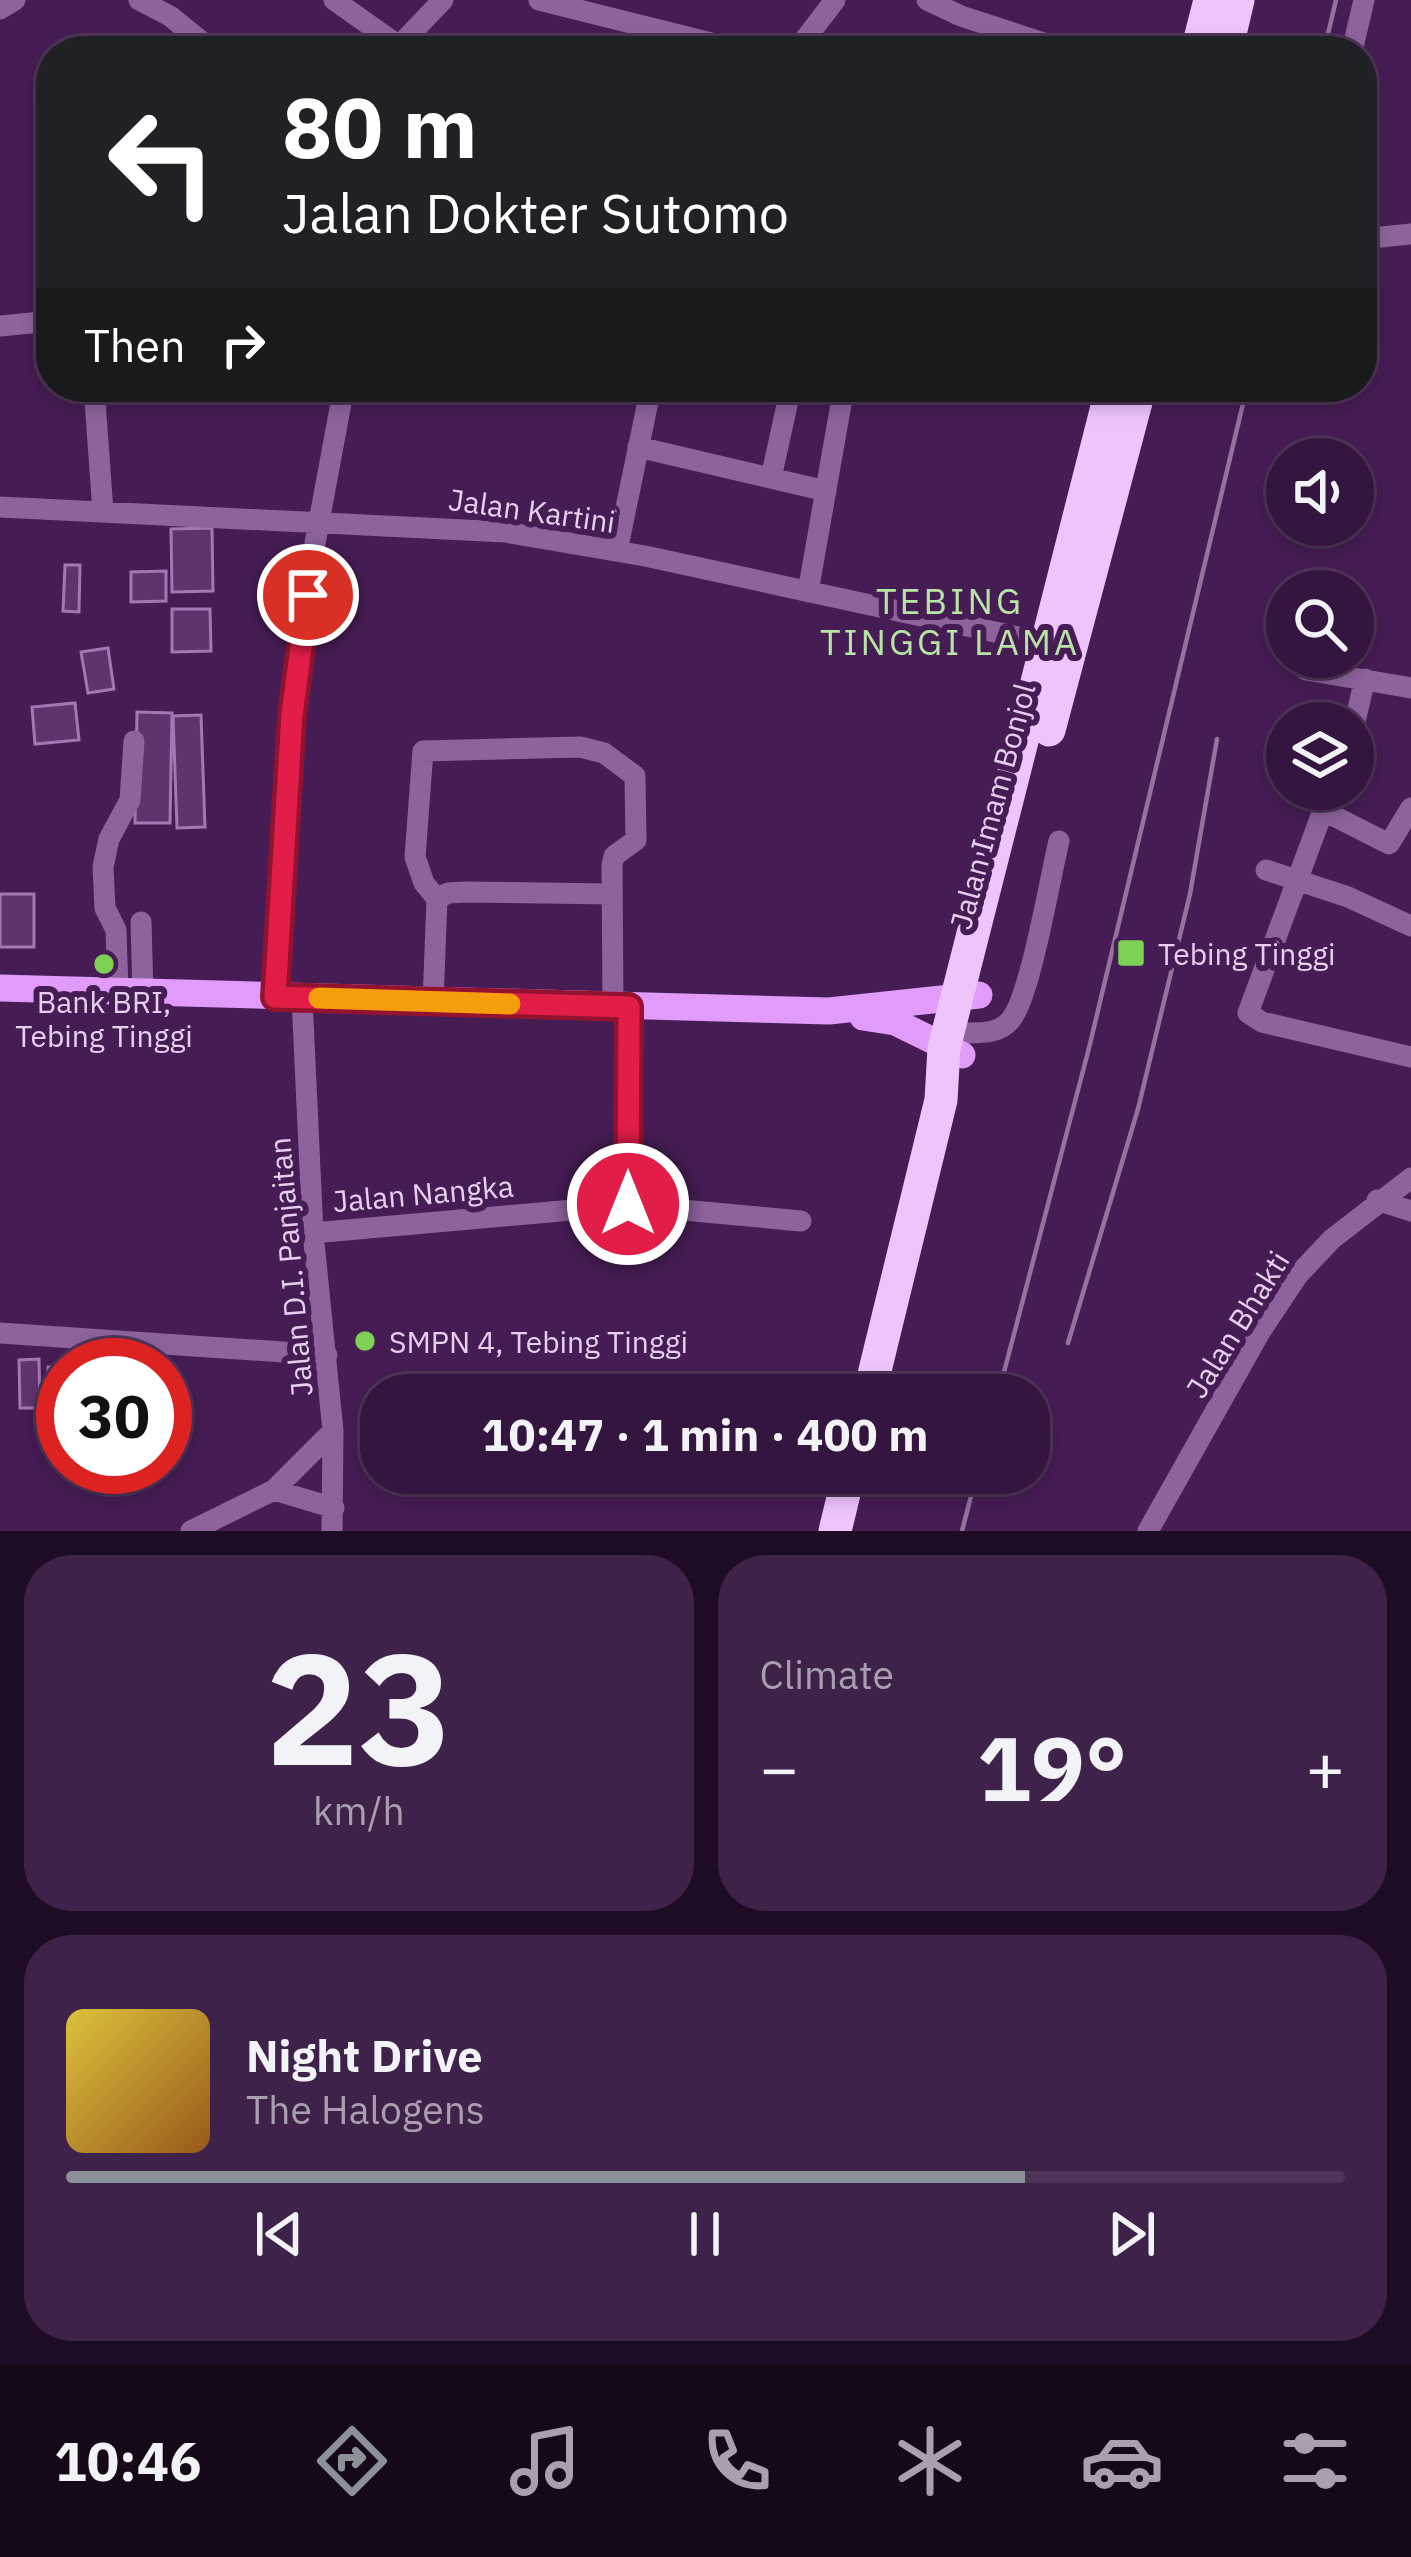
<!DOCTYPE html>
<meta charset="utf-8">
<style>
:root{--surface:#34153f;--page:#3f224a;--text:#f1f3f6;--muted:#a99fb0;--line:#4e3459;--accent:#8c9099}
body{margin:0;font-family:"IBM Plex Sans",sans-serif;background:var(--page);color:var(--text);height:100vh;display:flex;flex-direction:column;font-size:45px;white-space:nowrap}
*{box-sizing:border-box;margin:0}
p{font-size:39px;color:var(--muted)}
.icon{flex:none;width:66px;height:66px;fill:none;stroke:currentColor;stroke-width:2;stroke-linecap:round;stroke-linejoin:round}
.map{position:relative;height:1531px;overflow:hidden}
.side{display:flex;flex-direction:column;gap:24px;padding:24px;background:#1d0c23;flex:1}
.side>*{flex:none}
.hud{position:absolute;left:36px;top:36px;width:1341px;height:366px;border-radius:48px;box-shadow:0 6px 18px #0003,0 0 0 3px var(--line);background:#202124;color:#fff;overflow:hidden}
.buttons{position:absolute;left:1266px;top:438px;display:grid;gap:24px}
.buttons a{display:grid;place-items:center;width:108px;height:108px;border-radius:50%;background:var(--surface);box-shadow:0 6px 18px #0003,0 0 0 3px var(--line);font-size:60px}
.speed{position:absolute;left:36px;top:1338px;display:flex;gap:24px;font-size:60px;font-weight:700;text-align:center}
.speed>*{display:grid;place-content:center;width:156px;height:156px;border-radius:50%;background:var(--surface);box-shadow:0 6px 18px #0003,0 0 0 3px var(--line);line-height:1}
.speed .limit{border:18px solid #d22;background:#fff;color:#111}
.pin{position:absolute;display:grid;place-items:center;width:102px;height:102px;color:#fff;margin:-51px;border:6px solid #fff;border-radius:50%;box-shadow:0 3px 12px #0007}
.me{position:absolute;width:132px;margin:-66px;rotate:0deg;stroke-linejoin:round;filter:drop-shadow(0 0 9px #0008)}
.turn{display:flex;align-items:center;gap:42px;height:252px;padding:0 48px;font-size:54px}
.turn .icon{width:156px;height:156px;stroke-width:2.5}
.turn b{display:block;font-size:84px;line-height:102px}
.then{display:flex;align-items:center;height:114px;padding:0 48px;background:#0003;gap:24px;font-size:45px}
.big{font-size:90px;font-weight:800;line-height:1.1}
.side .widget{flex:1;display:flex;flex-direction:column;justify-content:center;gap:18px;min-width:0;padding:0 42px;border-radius:48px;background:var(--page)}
.side .dial{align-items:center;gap:0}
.dial b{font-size:156px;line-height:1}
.song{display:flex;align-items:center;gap:36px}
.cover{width:144px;height:144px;border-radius:18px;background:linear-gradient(135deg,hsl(50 70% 55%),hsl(30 70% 35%))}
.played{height:12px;border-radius:6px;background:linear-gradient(90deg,var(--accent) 75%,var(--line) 75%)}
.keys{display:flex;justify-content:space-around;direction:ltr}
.heat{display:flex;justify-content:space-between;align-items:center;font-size:66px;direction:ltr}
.side .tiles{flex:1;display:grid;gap:24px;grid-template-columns:1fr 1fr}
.widget:last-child{grid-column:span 2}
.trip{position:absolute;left:360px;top:1374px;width:690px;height:120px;border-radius:48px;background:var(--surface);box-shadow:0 6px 18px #0003,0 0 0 3px var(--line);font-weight:800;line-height:120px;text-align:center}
.tabs{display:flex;height:192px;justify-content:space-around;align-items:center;background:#150819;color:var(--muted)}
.tabs .icon{width:84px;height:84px}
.tabs .active{color:var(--accent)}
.tabs b{font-size:54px;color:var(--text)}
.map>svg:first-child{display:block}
.building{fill:#5f346e;stroke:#a476b4;stroke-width:3}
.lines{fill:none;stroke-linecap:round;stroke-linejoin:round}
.minor{stroke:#8e639d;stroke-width:21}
.major{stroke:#e19bfa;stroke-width:27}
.highway{stroke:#eec4fd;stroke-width:33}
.rail{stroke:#94739f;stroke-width:4.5}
.route-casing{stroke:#92132f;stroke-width:30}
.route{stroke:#e11d48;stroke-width:21}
.slow{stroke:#f59e0b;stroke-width:21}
.poi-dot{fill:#7dd154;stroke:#461c54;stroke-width:4.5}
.labels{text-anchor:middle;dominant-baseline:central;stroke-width:12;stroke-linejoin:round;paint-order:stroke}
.street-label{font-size:30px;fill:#e7cff0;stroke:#461c54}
.poi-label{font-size:30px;fill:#e7cff0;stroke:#461c54;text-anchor:start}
.quarter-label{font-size:36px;letter-spacing:3px;fill:#b7e5a4;stroke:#461c54}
</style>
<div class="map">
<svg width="1411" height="1531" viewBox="0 0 1411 1531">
<rect width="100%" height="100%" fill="#461c54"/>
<path class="building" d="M212,528l1,63 -41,1 -1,-63z
M65,565h15l-1,47 -16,-1z
M166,571v30l-35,1v-30z
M172,609h38l1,42 -39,1z
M108,648l6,41 -26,4 -7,-41z
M75,703l4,37 -44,4 -3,-37z
M137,712l35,1 -2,110h-35z
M201,715l4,112 -28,1 -4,-112z
M0,894h34v53h-34z
M39,1359l1,49h-20l-1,-48z
M48,1367h15l-1,41h-15z"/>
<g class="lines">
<path class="minor" d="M139,0l31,16 43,35
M334,0l65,46
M539,0l204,51
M927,0l34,16 92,30
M0,9l15,-9
M399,51v-5l44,-46
M796,51l39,-51
M1352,51l12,-51
M1362,239l49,-5
M0,326l51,-5
M94,387l9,125
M638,447l188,44
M771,478l20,-91
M0,507l505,25 140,24 410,89
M617,551l34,-164
M808,592l36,-205
M1306,670l105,18
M1353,730l12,-51
M1331,789l-83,224 14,9 149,35
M1322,810l67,34 22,-36
M1266,870l82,27 63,29
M437,899l-13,-16 -9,-26 8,-106 157,-4 24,6 31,23 1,64 -22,16 -2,9 1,142
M141,922l2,71
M118,992l-2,-62 -11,-22 -2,-41 6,-28 21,-39 4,-59
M275,997l17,-282 21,-161 31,-167
M302,998l11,235 20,198 -1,100
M433,1002l4,-103 11,-6 16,-1 148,2
M968,1033c15,0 34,0 44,-15 19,-26 38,-140 47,-177
M1377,1200l34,11
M628,1205l1,-197
M313,1233l315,-28 173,16
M0,1333l327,22
M274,1490l60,18
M191,1531l83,-41 59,-59
M1148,1531l112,-199 38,-57 34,-36 79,-61"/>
<path class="major" d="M0,988l829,23 150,-16
M863,1017l32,5 67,33"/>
<path class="highway" d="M1197,51l13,-51
M1226,51l12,-51
M1049,730l91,-343
M869,1395l72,-295 3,-52 168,-661
M835,1531l14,-58"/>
<path class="rail" d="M1324,51l12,-51
M1068,1343l70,-234 52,-215 27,-155
M998,1395l91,-347 158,-661
M962,1531l15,-58"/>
</g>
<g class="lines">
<defs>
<path id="route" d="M308,595l-16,120 -17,282 354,10 -1,197"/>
</defs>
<use href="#route" class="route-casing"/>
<use href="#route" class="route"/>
<path class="slow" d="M319,998l191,6"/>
</g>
<g class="poi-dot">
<rect x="1116" y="938" width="30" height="30" rx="6"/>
<circle cx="104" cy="964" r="12"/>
<circle cx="365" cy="1341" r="12"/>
</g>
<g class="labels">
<g class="street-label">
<text transform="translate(532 510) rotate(8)">Jalan Kartini</text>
<text transform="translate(992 806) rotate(-75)">Jalan Imam Bonjol</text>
<text transform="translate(423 1193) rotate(-5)">Jalan Nangka</text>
<text transform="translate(290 1267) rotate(-95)">Jalan D.I. Panjaitan</text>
<text transform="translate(1237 1324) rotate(-58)">Jalan Bhakti</text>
</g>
<g class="poi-label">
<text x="1158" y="953">Tebing Tinggi</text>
<text x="104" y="1001" text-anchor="middle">Bank BRI,<tspan x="104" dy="34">Tebing Tinggi</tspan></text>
<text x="389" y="1341">SMPN 4, Tebing Tinggi</text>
</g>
<g class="quarter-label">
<text x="950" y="600">TEBING<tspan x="950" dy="41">TINGGI LAMA</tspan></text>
</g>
</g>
</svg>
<div class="buttons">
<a><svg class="icon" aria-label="sound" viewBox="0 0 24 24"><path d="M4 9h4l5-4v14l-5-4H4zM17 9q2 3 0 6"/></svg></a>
<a><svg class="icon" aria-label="search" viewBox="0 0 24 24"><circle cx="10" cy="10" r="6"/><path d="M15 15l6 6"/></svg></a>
<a><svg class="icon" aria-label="layers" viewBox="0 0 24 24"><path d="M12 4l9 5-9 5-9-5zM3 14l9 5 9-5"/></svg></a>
</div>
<div class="speed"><div class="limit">30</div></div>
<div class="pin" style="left:308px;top:595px;background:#d93025"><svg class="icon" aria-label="arrive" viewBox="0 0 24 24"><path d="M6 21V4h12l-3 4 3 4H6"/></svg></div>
<svg class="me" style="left:628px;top:1204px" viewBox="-20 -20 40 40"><circle r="17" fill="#e11d48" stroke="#fff" stroke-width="3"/><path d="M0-11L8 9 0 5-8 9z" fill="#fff"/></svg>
<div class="trip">10:47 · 1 min · 400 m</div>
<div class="hud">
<div class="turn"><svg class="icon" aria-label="left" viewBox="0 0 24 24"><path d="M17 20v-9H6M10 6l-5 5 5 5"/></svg><div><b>80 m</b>Jalan Dokter Sutomo</div></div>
<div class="then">Then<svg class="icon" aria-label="right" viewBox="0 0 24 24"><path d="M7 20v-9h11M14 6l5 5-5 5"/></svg></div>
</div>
</div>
<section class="side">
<div class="tiles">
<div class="widget dial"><b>23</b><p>km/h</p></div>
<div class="widget"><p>Climate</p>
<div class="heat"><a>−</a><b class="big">19°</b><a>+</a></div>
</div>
<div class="widget">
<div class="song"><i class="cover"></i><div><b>Night Drive</b><p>The Halogens</p></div></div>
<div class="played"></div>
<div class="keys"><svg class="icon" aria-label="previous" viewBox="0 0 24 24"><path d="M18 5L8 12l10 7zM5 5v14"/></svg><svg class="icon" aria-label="pause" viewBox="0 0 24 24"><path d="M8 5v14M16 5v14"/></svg><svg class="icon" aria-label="next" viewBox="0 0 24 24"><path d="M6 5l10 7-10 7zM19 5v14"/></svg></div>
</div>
</div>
</section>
<nav class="tabs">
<b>10:46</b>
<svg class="icon active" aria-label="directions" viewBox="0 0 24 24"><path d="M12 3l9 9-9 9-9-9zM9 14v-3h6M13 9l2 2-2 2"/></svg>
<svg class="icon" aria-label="music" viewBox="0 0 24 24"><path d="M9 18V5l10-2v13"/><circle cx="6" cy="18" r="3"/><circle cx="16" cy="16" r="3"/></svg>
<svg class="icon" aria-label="phone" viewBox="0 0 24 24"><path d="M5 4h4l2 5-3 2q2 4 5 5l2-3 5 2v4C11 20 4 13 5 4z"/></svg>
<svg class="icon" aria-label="climate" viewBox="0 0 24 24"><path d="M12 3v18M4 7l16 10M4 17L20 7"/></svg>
<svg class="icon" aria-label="car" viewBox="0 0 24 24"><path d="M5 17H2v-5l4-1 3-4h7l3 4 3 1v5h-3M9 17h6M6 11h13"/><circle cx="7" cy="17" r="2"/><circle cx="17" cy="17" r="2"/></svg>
<svg class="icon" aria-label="filters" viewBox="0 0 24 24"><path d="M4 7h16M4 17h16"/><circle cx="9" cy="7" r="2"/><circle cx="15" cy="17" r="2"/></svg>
</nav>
